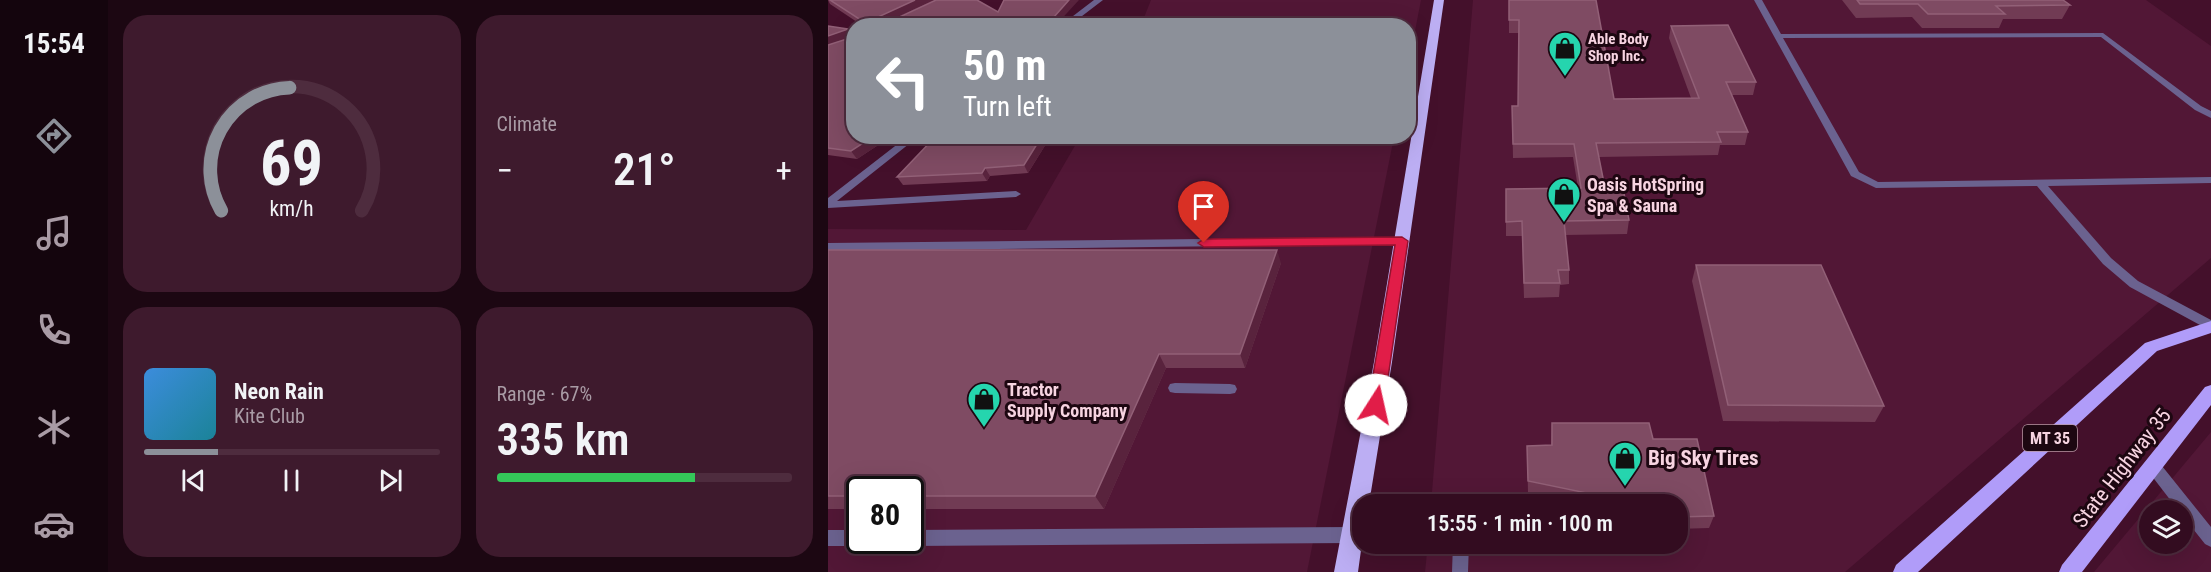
<!DOCTYPE html>
<meta charset="utf-8">
<style>
:root{--surface:#330c20;--page:#3e1a2d;--text:#f1f3f6;--muted:#a99ba5;--line:#4e2c3e;--accent:#8c9099}
body{margin:0;font-family:"Roboto Condensed",sans-serif;background:var(--page);color:var(--text);height:100vh;display:flex;flex-direction:column;font-size:22px;white-space:nowrap}
*{box-sizing:border-box;margin:0}
p{font-size:20px;color:var(--muted)}
.icon{flex:none;width:33px;height:33px;fill:none;stroke:currentColor;stroke-width:2;stroke-linecap:round;stroke-linejoin:round}
.map{position:relative;flex:1;overflow:hidden}
.side{display:flex;flex-direction:column;gap:15px;padding:15px;background:#1c0712;width:720px}
.side>*{flex:none}
.guide{position:absolute;left:18px;top:18px;width:570px;height:126px;border-radius:24px;box-shadow:0 6px 24px #0002,0 0 0 2px var(--line);background:#8c9099;color:#fff;overflow:hidden}
.buttons{position:absolute;left:1311px;top:500px;display:grid;gap:12px}
.buttons a{display:grid;place-items:center;width:54px;height:54px;border-radius:50%;background:var(--surface);box-shadow:0 6px 24px #0002,0 0 0 2px var(--line);font-size:30px}
.speed{position:absolute;left:18px;top:476px;display:flex;gap:12px;font-size:30px;font-weight:700;text-align:center}
.speed>*{display:grid;place-content:center;width:78px;height:78px;border-radius:50%;background:var(--surface);box-shadow:0 6px 24px #0002,0 0 0 2px var(--line);line-height:1}
.speed .limit{border:3px solid #111;border-radius:9px;background:#fff;color:#111}
.pin{position:absolute;display:grid;place-items:center;width:51px;height:51px;color:#fff;margin:-62px -26px;border-radius:50% 50% 50% 0;rotate:-45deg;box-shadow:0 0 6px #0007}
.pin .icon{rotate:45deg}
.me{position:absolute;width:66px;margin:-33px;rotate:10deg;stroke-linejoin:round;filter:drop-shadow(0 0 4px #0008)}
.turn{display:flex;align-items:center;gap:21px;height:126px;padding:0 18px;font-size:27px}
.turn .icon{width:78px;height:78px;stroke-width:2.5}
.turn b{display:block;font-size:42px;line-height:51px}
.big{font-size:45px;font-weight:600;line-height:1.1}
.side .widget{flex:1;display:flex;flex-direction:column;justify-content:center;gap:9px;min-width:0;padding:0 21px;border-radius:24px;background:var(--page)}
.side .dial{align-items:center;gap:0}
.dial svg{height:156px;overflow:visible;fill:none;stroke:var(--line);stroke-width:7;stroke-linecap:round;text-anchor:middle}
.dial text{fill:var(--text);stroke:none}
.song{display:flex;align-items:center;gap:18px}
.cover{width:72px;height:72px;border-radius:9px;background:linear-gradient(135deg,hsl(210 70% 55%),hsl(190 70% 35%))}
.played{height:6px;border-radius:3px;background:linear-gradient(90deg,var(--accent) 25%,var(--line) 25%)}
.keys{display:flex;justify-content:space-around;direction:ltr}
.heat{display:flex;justify-content:space-between;align-items:center;font-size:33px;direction:ltr}
.charge{height:9px;border-radius:4px;background:linear-gradient(90deg,#34c759 67%,var(--line) 0)}
.side .tiles{flex:1;display:grid;gap:15px;grid-template-columns:repeat(2,1fr)}
.trip{position:absolute;left:524px;top:494px;width:336px;height:60px;border-radius:24px;background:var(--surface);box-shadow:0 6px 24px #0002,0 0 0 2px var(--line);font-weight:600;line-height:60px;text-align:center}
main{display:flex;flex:1;min-height:0}
.tabs{display:flex;flex-direction:column;width:108px;justify-content:space-around;align-items:center;background:#14050d;color:var(--muted)}
.tabs .icon{width:42px;height:42px}
.tabs .selected{color:var(--accent)}
.tabs b{font-size:27px;color:var(--text)}
.map>svg:first-child{display:block}
.built{fill:#521736;fill-rule:evenodd}
.lines{fill:none;stroke-linecap:round;stroke-linejoin:round}
.service{fill:#6b628f;fill-rule:evenodd}
.primary{fill:#b09cf9;fill-rule:evenodd}
.trunk{fill:#bcaef3;fill-rule:evenodd}
.wall{fill:#713b54}
.shaded-wall{fill:#59233d}
.building{fill:#7f4b63;stroke:#926077;stroke-width:1.5}
.route{fill:#e11d48;stroke:#92132f;stroke-width:1.5}
.labels{text-anchor:middle;dominant-baseline:central;stroke-width:6;stroke-linejoin:round;paint-order:stroke}
.far-poi-label{font-size:15px;font-weight:bold;fill:#f7d4e1;stroke:#1d0711;text-anchor:start}
.shield{fill:#1d0711;stroke:#b696a3;stroke-width:1.5}
.shield-label{font-size:16px;font-weight:bold;fill:#f7d4e1}
.poi-label{font-size:18px;font-weight:bold;fill:#f7d4e1;stroke:#1d0711;text-anchor:start}
.near-poi-label{font-size:21px;font-weight:bold;fill:#f7d4e1;stroke:#1d0711;text-anchor:start}
.near-street-label{font-size:21px;fill:#f7d4e1;stroke:#1d0711}
</style>
<main>
<nav class="tabs">
<b>15:54</b>
<svg class="icon selected" aria-label="directions" viewBox="0 0 24 24"><path d="M12 3l9 9-9 9-9-9zM9 14v-3h6M13 9l2 2-2 2"/></svg>
<svg class="icon" aria-label="music" viewBox="0 0 24 24"><path d="M9 18V5l10-2v13"/><circle cx="6" cy="18" r="3"/><circle cx="16" cy="16" r="3"/></svg>
<svg class="icon" aria-label="phone" viewBox="0 0 24 24"><path d="M5 4h4l2 5-3 2q2 4 5 5l2-3 5 2v4C11 20 4 13 5 4z"/></svg>
<svg class="icon" aria-label="climate" viewBox="0 0 24 24"><path d="M12 3v18M4 7l16 10M4 17L20 7"/></svg>
<svg class="icon" aria-label="car" viewBox="0 0 24 24"><path d="M5 17H2v-5l4-1 3-4h7l3 4 3 1v5h-3M9 17h6M6 11h13"/><circle cx="7" cy="17" r="2"/><circle cx="17" cy="17" r="2"/></svg>
</nav>
<section class="side">
<div class="tiles">
<div class="widget dial"><svg viewBox="0 0 100 80">
<path d="M14 69A42 42 0 1 1 86 69"/>
<path d="M14 69A42 42 0 0 1 49 6" stroke="#8c9099"/>
<text x="50" y="56" font-size="32" font-weight="700">69</text>
<text x="50" y="72" font-size="11">km/h</text>
</svg></div>
<div class="widget"><p>Climate</p>
<div class="heat"><a>−</a><b class="big">21°</b><a>+</a></div>
</div>
<div class="widget">
<div class="song"><i class="cover"></i><div><b>Neon Rain</b><p>Kite Club</p></div></div>
<div class="played"></div>
<div class="keys"><svg class="icon" aria-label="previous" viewBox="0 0 24 24"><path d="M18 5L8 12l10 7zM5 5v14"/></svg><svg class="icon" aria-label="pause" viewBox="0 0 24 24"><path d="M8 5v14M16 5v14"/></svg><svg class="icon" aria-label="next" viewBox="0 0 24 24"><path d="M6 5l10 7-10 7zM19 5v14"/></svg></div>
</div>
<div class="widget"><p>Range · 67%</p><b class="big">335 km</b><div class="charge"></div></div>
</div>
</section>
<div class="map">
<svg width="1383" height="572" viewBox="0 0 1383 572">
<rect width="100%" height="100%" fill="#44102b"/>
<path class="built" d="M323,0h270l-12,62 -1,-36 -267,-1z
M645,0h673l65,46v212l-366,314h-420l3,-29h249v-39h-246z
M252,137h314l-87,435h-479v-343l198,1zM32,489h50v51h-50z
M1383,432v140h-117zM1322,510h32v33h-32z"/>
<g class="lines">
<path class="service" d="M266,0h9l-34,26h-9z
M926,0h8l19,34 322,-1 98,73 10,5v7l-16,-8 -94,-73 -318,1 76,134 19,10 333,-5v6l-163,3 63,72 27,23 73,39v11l-81,-44 -27,-23 -66,-78 -161,2 -25,-12z
M80,136h11l-82,65 179,-10 5,3 -5,3 -188,11v-10z
M574,237l6,4 -2,3 -578,7v-8z
M347,383l55,1 5,1 2,4 -2,4 -5,1 -55,-1 -5,-1 -2,-4 2,-4z
M1325,459l5,2 53,66v20l-6,-3 -23,-29v-5h-4l-30,-39 -2,-5 2,-5z
M525,527l6,3 2,5 -2,5 -6,3 -443,3 -6,-3 -1,-3h7v-10z
M0,530h32v10h7l-1,3 -6,3h-32z
M625,543h16l-1,29h-16z"/>
<path class="primary" d="M1383,321v12l-54,18 -239,221h-25l3,-7 249,-222z
M1383,385v20l-129,167h-23l3,-7 143,-178z"/>
<path class="trunk" d="M606,0h10l-52,362 -23,142h-7v39l-4,29h-24l40,-210z"/>
</g>
<path class="wall" d="M0,0h107l-46,21 109,-9 57,14h-192l-33,-22z
M681,0l105,99 77,-1 -22,-60 2,-12 85,56 -3,13h-21l16,37 -3,13h-25l-2,10 -119,2 6,31 24,32 -2,14 -62,1 4,35v14l-9,1 -1,12 -35,1 -2,-62h-16v-47l72,-1 -5,-31 -60,1 -1,-52h6l1,-73h-10z
M1014,0h221l7,5 -8,14h-59l-4,9h-77l-10,-11 -56,1z
M0,26l22,6 4,104h38l-35,23 -29,-4z
M108,136h106l4,8 -18,29 -38,3 -3,5 -84,4 -6,-8z
M0,250l453,13 -36,105h-79l-62,141h-194v-20h-50v20h-32z
M868,265l188,141 -9,16 -152,-1 -31,-140z
M724,423l101,16 61,77 -5,12 -32,1v-25h-99l-50,-11 -1,-47 24,-1z"/>
<path class="shaded-wall" d="M87,0h20l-53,24 -5,-4 1,-3z
M241,0h10l-24,26h-9z
M20,29l5,7 -25,10v-10z
M46,136h18l-35,23 -6,-8z
M214,136l4,8 -18,29 -4,-8z
M157,168l5,8 -3,5 -5,-8z
M449,250l4,13 -36,105 -5,-14z
M331,354l7,14 -62,141 -9,-13z"/>
<path class="building" d="M2,0h85l-37,17 -1,3 14,1 45,-21h41l21,12 6,-12h65l-23,26h-176z
M681,0h87l18,99 85,-1 -28,-72 57,-1 28,57h-30l22,50h-31l4,10 -125,1 9,45h18l6,32 -65,1 5,49h-11l2,13h-36l-2,-62 -16,1v-33l75,-1 -7,-44h-61l-1,-38h6l1,-86h-10z
M1029,0h206l7,5 -74,1 9,8h-77l-10,-10h-58z
M0,26l20,3 -20,7z
M23,29h3v107h20l-23,15 -23,-3v-103l22,-7z
M108,136l90,1 16,-1 -18,29 -39,3 -3,5 -85,4z
M0,250h449l-37,104h-81l-64,142h-185v-7h-50v7h-32z
M868,265h125l63,141 -156,-1z
M724,423h97l4,16h44l17,77 -37,1v-13h-37l-112,-23 -1,-35 25,-1z"/>
<path class="route" d="M574,237l6,4 -24,164 -3,5 -5,2 -6,-2 -2,-5 27,-160 -191,2 -6,-4 6,-4z"/>
<defs>
<symbol id="shop-pin" viewBox="-11 -11 22 30"><path d="M0 17L-7.5 6A9.5 9.5 0 1 1 7.5 6Z" fill="#25d5ae" stroke="#1d0711"/><path d="M-5-2.5h2.3a2.7 3.5 0 0 1 5.4 0H5L5.5 6h-11ZM-1.5-2.5h3a1.5 2.3 0 0 0-3 0Z" fill="#111"/></symbol>
</defs>
<g fill-rule="evenodd">
<use href="#shop-pin" x="718" y="29" width="38" height="52"/>
<use href="#shop-pin" x="717" y="175" width="38" height="52"/>
<use href="#shop-pin" x="137" y="380" width="38" height="52"/>
<use href="#shop-pin" x="778" y="439" width="38" height="52"/>
</g>
<g class="labels">
<g class="far-poi-label">
<text x="760" y="39">Able Body<tspan x="760" dy="17">Shop Inc.</tspan></text>
</g>
<rect class="shield" x="1195" y="425" width="54" height="26" rx="4.5"/>
<g class="shield-label">
<text x="1222" y="438">MT 35</text>
</g>
<g class="poi-label">
<text x="759" y="184">Oasis HotSpring<tspan x="759" dy="21">Spa &amp; Sauna</tspan></text>
<text x="179" y="389">Tractor<tspan x="179" dy="21">Supply Company</tspan></text>
</g>
<g class="near-poi-label">
<text x="820" y="458">Big Sky Tires</text>
</g>
<g class="near-street-label">
<text transform="translate(1294 468) rotate(-52)">State Highway 35</text>
</g>
</g>
</svg>
<div class="buttons">
<a><svg class="icon" aria-label="layers" viewBox="0 0 24 24"><path d="M12 4l9 5-9 5-9-5zM3 14l9 5 9-5"/></svg></a>
</div>
<div class="speed"><div class="limit">80</div></div>
<div class="pin" style="left:376px;top:243px;background:#d93025"><svg class="icon" aria-label="arrive" viewBox="0 0 24 24"><path d="M6 21V4h12l-3 4 3 4H6"/></svg></div>
<svg class="me" style="left:548px;top:405px" viewBox="-20 -20 40 40"><circle r="19" fill="#fff"/><path d="M0-13L10 11 0 6-10 11z" fill="#e11d48"/></svg>
<div class="trip">15:55 · 1 min · 100 m</div>
<div class="guide">
<div class="turn"><svg class="icon" aria-label="left" viewBox="0 0 24 24"><path d="M17 20v-9H6M10 6l-5 5 5 5"/></svg><div><b>50 m</b>Turn left</div></div>
</div>
</div>
</main>
